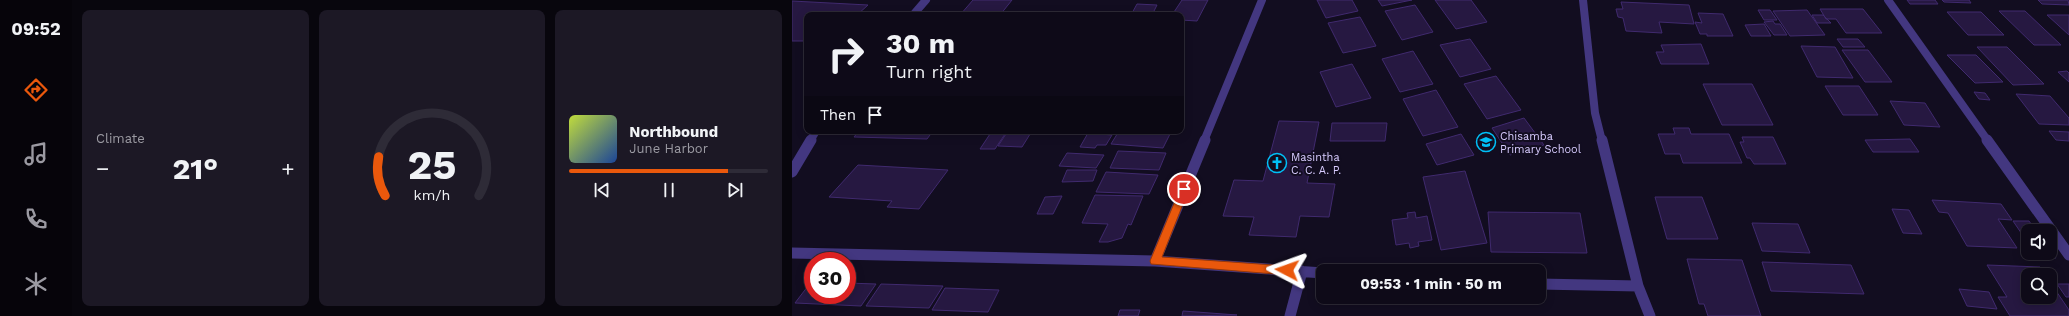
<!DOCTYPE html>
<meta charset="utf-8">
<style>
:root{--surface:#0e0a18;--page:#1c1825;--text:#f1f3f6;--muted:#9b9aa2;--line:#2e2b37;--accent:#ea580c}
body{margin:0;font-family:"Work Sans",sans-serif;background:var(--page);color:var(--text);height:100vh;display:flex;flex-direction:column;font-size:15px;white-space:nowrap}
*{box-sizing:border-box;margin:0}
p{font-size:13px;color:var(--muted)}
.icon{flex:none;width:22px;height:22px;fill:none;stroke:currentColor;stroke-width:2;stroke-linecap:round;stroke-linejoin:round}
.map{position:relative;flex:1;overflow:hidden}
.panel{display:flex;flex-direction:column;gap:10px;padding:10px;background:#08060d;width:720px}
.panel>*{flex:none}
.banner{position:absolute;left:12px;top:12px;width:380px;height:122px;border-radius:8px;box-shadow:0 2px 10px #0003,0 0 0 1px var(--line);background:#0e0a18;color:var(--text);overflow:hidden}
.fabs{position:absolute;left:1229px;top:224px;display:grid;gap:8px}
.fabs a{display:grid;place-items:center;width:36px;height:36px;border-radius:8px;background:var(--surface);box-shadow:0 2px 10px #0003,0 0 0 1px var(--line);font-size:20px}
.speed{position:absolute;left:12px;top:252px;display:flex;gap:8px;font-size:20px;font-weight:700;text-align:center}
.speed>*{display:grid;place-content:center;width:52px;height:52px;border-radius:50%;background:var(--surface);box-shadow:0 2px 10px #0003,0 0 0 1px var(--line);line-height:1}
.speed .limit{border:6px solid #d22;background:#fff;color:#111}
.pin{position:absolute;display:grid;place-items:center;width:34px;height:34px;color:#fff;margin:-17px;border:2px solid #fff;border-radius:50%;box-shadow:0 1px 4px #0007}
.me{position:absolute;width:44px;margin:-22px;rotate:274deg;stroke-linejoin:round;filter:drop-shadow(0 0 3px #0008)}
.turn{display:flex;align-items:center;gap:14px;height:84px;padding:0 16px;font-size:18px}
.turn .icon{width:52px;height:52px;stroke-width:2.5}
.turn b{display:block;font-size:28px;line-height:34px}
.then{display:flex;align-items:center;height:38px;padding:0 16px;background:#0003;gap:8px;font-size:15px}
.big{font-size:30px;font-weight:700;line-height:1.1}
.panel .card{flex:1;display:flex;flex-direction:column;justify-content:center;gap:6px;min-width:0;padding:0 14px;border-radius:8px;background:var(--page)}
.panel .dial{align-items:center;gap:0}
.dial svg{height:104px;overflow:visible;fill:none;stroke:var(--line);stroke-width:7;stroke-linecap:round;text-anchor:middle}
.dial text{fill:var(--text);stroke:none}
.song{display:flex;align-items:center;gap:12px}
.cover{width:48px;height:48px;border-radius:6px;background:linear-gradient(135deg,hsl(70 70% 55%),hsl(220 70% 35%))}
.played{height:4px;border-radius:2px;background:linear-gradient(90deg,var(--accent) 80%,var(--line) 80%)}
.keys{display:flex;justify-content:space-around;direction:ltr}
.heat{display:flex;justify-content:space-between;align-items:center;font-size:22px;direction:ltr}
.panel .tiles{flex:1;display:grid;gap:10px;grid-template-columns:repeat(3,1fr)}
.trip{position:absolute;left:524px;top:264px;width:230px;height:40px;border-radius:8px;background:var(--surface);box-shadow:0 2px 10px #0003,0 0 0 1px var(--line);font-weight:700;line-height:40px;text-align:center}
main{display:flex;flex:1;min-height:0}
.tabs{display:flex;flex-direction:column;width:72px;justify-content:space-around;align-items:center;background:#06040a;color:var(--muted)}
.tabs .icon{width:28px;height:28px}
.tabs .on{color:var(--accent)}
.tabs b{font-size:18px;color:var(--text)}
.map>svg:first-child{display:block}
.building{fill:#261841;stroke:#402a6e}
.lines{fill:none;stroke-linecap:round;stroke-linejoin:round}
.minor-far1{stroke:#433780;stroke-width:8}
.minor{stroke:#433780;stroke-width:11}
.route{fill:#ea580c;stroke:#983908}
.labels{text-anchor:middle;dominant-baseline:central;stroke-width:4;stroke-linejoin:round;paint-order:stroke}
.poi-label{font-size:11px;fill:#d8ccff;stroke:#120d20;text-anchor:start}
</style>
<main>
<nav class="tabs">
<b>09:52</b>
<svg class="icon on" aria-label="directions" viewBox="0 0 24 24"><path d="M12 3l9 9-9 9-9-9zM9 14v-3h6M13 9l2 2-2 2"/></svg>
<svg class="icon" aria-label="music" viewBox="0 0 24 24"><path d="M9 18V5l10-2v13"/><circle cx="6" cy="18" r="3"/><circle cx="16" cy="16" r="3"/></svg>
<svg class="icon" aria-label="phone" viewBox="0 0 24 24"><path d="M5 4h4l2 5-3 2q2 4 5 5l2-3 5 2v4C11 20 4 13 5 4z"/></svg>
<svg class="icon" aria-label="climate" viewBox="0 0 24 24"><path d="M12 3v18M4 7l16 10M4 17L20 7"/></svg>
</nav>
<section class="panel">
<div class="tiles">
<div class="card"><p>Climate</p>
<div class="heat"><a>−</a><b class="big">21°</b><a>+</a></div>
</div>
<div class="card dial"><svg viewBox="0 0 100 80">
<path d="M14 69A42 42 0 1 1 86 69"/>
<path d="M14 69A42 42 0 0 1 9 39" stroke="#ea580c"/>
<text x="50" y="56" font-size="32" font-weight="700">25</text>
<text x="50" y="72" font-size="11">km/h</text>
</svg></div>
<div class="card">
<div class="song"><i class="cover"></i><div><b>Northbound</b><p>June Harbor</p></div></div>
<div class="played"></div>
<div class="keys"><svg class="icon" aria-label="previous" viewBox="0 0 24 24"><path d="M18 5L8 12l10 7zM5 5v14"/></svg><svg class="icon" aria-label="pause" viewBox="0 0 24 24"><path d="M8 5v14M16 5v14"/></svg><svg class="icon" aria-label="next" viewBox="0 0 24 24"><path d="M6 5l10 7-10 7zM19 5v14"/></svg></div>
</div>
</div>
</section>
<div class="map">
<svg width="1277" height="316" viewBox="0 0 1277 316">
<rect width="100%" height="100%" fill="#120d20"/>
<path class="building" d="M181,0h39l-12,15h-40z
M390,0h26l-11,21 -16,-1v-5h-9z
M525,0h35l6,11 -32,7z
M586,0h34l-30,6z
M643,0h36l16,22 -31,7z
M1115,0h28l3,4h-28z
M1150,0h27l2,3 -27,-1z
M1246,0h30l1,5 -27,-1z
M0,1l76,4 -11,10h-50v26h-15z
M829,2l68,3 5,19 -35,-2 3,11 -36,-2 -3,-13 -5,-1 -2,-8h7z
M345,4l20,1 -5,10h-21z
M623,5l18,27 -31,8 -17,-29z
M1028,9h43l19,24h-36l-10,-14h-10z
M966,10h12l7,10h-13z
M1015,10l18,25 -35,1 -17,-25z
M1207,11h26l36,34h-27z
M1155,12h34l23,23h-36z
M906,13l25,1 10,22h-26v-2h-7l-5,-12 7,1z
M1020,15h11l8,8h-14z
M1255,15h22v20z
M568,17l16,29 -33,7 -15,-30z
M981,21l2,3h5l7,11h-13l-10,-13z
M972,24l7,12h-20l-6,-11z
M678,39l21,30 -31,8 -20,-32z
M1045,39h21l7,8h-22z
M909,44l8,20h-48l-5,-12h8l-3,-7z
M1009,46l34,1 18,31 -36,-1z
M1185,47h30l37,37 -31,1z
M1050,50h26l24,32h-27z
M621,51l20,33 -33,8 -18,-33z
M1155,55h29l27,27 -28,1z
M560,64l19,34 -35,9 -16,-35z
M1275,71l2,2v9l-11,-10z
M704,76l25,34 -34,9 -23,-35z
M911,84h49l21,41h-51z
M1033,86h34l19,29h-35z
M644,90l22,37 -35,9 -20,-37z
M1182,92l11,1 5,7 -11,-1z
M1224,94l34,2 19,22v7l-30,-1z
M1098,101l35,2 15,24 -36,-2z
M732,118l20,27 -34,10 -18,-27z
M487,121l40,1 -12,61 28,1 -6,33 -29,-1 -4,21 -47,-2 5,-18 -31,-1 11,-36 29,1z
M540,123h55l-2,18h-55z
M881,128h16l2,6h38l13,29h-59l-3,-9h-15l-7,-20h17z
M67,131h74l-6,8 -73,-2z
M200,131h15l-12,18h-15z
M216,131h24l-10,16 -24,-1z
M327,131h35l17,1 -8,16 -52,-4z
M1257,131l20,1v9l-13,-1z
M296,133l24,2 -6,10h-9l-2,3 -15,-1z
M669,134l13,21 -37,10 -11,-21z
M950,137h31l13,27h-32l-4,-6h-3l-7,-16h4z
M1118,139l9,13h-46l-8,-12z
M326,151l48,2 -7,17 -49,-2z
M275,153l37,2 -8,13 -37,-2z
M66,165l90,5 -29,39 -32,-2 5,-6 -63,-4z
M275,170h30l-4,11 -31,1z
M673,171l22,72 -46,7 -18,-73z
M314,172l52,3 -9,19 -53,-2z
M303,195l48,1 -12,29 -3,-1 -6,14 -14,4h-9l9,-18 -26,-1z
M270,196l-9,18h-16l8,-17z
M863,197h47l16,42h-51z
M1140,200l69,4 11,16 -14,-1 19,29 -50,-2 -19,-33 -9,-1z
M1100,209l17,1 13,24 -19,-1z
M623,212l1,6 11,-2 5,24 -14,2 1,4 -9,2 -1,-5 -13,2 -4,-25 16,-2 -1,-5z
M696,212l92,1 7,40 -96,-1z
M1221,221h16l7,10h-8v12z
M960,223l46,1 12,29 -48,-2z
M1258,250l6,8 -18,-1 -3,-4h15z
M895,259l55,1 19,56h-53l-4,-12h-5z
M970,262l89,3 13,29 -93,-3z
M1195,265l53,2 5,8h-17v22h22v-15l19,28v6h-59l-12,-19h9z
M19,282h2v13h34v-12l29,1 -15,22 -66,-3z
M89,284l62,2 -14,22 -63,-2z
M1265,284h12v13h-3z
M153,288l54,2 -11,22 -56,-2z
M1167,289l30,3 8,17 -30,-3z
M328,310h20l-2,6h-20z
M391,311l54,4 -55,1z"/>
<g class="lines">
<path class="minor-far1" d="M791,0l12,113 7,28
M1096,0l100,141
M121,15l13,-15
M18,141l6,-10
M412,141l58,-141"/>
<path class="minor" d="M810,140l36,146 12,30
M1195,140l82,115
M0,172l19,-32
M0,253l363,8 168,12
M363,261l50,-121
M747,284l99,2
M498,316l12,-45"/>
</g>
<path class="route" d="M392,185l5,4 -27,68 125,9 5,4 -1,3 -4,2 -136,-11 -1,-3 30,-72z"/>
<defs>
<symbol id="school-ring" viewBox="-11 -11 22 22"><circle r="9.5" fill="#120d20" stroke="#00c0f7" stroke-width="1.5"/><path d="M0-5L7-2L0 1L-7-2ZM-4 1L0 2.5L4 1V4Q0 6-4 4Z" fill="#00c0f7"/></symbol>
<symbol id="church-ring" viewBox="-11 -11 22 22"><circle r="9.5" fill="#120d20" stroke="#00c0f7" stroke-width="1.5"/><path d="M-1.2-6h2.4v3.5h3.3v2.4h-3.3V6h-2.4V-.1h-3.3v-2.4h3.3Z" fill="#00c0f7"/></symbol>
</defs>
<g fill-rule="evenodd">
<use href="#school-ring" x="683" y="131" width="22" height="22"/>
<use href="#church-ring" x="474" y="152" width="22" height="22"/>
</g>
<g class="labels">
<g class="poi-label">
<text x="708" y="136">Chisamba<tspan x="708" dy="13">Primary School</tspan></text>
<text x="499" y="157">Masintha<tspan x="499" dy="13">C. C. A. P.</tspan></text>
</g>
</g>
</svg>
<div class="fabs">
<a><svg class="icon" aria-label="sound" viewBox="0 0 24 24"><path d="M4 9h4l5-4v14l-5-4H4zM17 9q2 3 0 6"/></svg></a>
<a><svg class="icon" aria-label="search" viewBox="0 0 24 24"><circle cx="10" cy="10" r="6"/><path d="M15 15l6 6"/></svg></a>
</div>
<div class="speed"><div class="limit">30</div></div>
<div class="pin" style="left:392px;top:189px;background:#d93025"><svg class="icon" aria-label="arrive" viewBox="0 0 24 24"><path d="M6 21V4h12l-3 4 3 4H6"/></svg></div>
<svg class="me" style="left:495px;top:270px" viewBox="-20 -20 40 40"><path d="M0-17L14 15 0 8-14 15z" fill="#ea580c" stroke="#fff" stroke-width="4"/></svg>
<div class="trip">09:53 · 1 min · 50 m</div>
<div class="banner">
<div class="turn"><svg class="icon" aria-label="right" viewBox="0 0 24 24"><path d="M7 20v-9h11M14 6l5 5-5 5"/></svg><div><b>30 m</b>Turn right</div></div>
<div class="then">Then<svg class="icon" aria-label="arrive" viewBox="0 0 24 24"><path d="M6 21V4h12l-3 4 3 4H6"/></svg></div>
</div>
</div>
</main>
